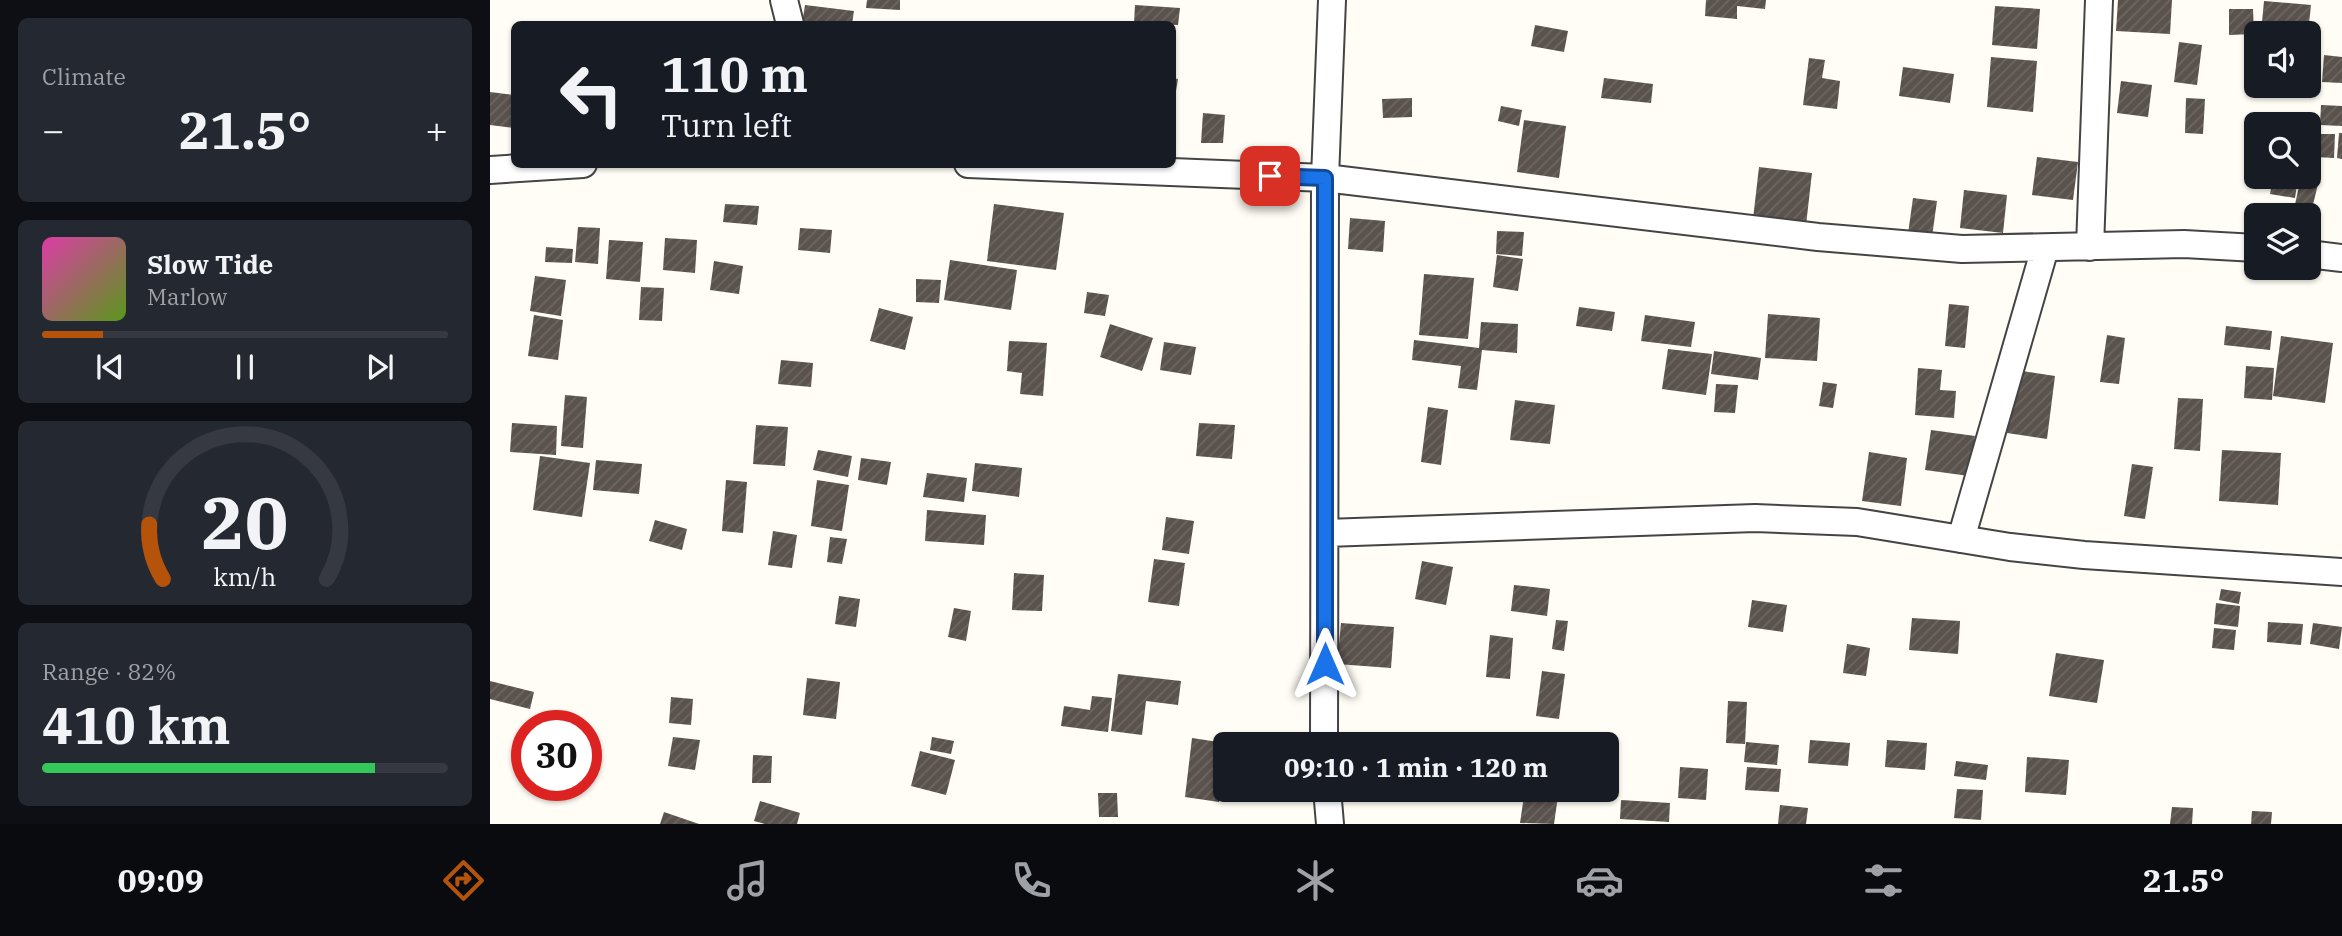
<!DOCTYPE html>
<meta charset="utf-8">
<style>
:root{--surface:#171b24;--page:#242831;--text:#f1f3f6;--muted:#9ea1a6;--line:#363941;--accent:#b45309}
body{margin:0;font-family:"IBM Plex Serif",serif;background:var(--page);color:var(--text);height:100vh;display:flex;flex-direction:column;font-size:26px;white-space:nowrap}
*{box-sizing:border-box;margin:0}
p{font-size:23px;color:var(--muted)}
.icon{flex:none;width:38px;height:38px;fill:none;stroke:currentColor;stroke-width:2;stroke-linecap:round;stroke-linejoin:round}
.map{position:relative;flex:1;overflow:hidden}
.details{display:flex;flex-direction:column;gap:18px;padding:18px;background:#0d0f14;width:490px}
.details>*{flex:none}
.banner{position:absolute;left:21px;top:21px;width:665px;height:147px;border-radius:10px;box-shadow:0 2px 5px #0004;background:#171b24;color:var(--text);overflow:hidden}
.controls{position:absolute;left:1754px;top:21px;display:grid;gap:14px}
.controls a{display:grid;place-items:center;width:77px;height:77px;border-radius:10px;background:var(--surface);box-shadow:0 2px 5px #0004;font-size:35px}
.speed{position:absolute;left:21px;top:710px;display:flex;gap:14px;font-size:35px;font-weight:700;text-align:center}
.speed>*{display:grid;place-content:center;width:91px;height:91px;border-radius:50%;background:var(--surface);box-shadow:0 2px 5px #0004;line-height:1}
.speed .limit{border:10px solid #d22;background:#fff;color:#111}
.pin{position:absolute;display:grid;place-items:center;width:60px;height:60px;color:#fff;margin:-30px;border-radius:14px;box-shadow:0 4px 10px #0006}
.me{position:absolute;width:77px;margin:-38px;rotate:0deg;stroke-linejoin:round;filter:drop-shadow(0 0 5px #0008)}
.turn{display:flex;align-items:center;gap:24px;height:147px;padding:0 35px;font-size:32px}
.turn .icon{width:91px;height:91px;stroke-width:2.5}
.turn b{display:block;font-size:49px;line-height:60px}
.big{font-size:52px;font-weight:800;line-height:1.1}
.details .widget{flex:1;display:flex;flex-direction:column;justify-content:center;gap:10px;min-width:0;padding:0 24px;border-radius:10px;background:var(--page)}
.details .dial{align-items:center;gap:0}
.dial svg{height:182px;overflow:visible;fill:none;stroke:var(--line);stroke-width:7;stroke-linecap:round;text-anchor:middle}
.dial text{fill:var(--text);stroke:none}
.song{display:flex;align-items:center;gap:21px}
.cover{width:84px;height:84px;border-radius:10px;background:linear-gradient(135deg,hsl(320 70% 55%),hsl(90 70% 35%))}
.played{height:7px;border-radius:4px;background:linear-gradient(90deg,var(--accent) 15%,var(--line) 15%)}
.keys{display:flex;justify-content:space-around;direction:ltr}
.heat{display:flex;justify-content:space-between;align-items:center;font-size:38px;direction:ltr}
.charge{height:10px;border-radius:5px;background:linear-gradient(90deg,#34c759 82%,var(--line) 0)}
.trip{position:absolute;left:723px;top:732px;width:406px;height:70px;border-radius:10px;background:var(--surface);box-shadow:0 2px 5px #0004;font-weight:800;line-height:70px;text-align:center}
.tab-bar{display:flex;height:112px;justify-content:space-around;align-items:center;background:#090b0e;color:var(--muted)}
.tab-bar .icon{width:49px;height:49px}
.tab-bar .current{color:var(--accent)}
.tab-bar b{font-size:32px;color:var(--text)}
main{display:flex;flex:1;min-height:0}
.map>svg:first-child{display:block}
.building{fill:url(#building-hatch)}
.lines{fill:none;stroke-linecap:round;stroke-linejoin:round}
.street-casing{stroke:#444;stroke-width:30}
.street{stroke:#fff;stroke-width:26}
.route-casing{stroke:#114b97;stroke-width:18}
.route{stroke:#1a73e8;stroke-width:12}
</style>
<main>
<section class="details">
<div class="widget"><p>Climate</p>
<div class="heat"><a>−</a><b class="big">21.5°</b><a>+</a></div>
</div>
<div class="widget">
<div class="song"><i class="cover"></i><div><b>Slow Tide</b><p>Marlow</p></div></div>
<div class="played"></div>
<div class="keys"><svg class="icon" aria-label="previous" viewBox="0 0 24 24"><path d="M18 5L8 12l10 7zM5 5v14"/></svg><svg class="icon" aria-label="pause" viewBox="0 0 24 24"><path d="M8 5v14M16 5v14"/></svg><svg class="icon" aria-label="next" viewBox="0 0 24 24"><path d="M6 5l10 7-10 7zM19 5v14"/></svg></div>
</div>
<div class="widget dial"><svg viewBox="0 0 100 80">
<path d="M14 69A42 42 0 1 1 86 69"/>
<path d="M14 69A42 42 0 0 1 8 45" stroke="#b45309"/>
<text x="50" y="56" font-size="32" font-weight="700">20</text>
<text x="50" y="72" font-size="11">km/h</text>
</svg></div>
<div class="widget"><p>Range · 82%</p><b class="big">410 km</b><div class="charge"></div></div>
</section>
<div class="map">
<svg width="1852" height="824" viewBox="0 0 1852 824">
<defs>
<pattern id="building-hatch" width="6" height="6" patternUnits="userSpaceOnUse" patternTransform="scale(1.75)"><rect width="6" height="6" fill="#5a524d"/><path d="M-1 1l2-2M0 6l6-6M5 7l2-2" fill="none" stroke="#6d6662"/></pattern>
</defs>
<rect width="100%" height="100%" fill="#fffdf5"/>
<path class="building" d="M377,0h33v10l-34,-2z
M1216,0h60l-1,9 -28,-3v13l-32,-3z
M1628,0h54l-2,34 -54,-3z
M1774,1l47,4 -3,28h-47z
M315,5l49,6 -2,13h-50z
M645,5l45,3 -2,17 -44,-2z
M1505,6l45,3 -3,40 -45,-4z
M1739,9h24l1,25 -25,1z
M1045,25l33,6 -4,21 -33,-6z
M1689,42l23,3 -5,40 -23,-3z
M1834,55l18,2v26l-20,-1z
M1501,57l46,4 -4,51 -46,-5z
M1319,58l16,2 -3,18 18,3 -3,28 -34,-4z
M1413,67l51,7 -4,29 -51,-7z
M682,78l6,1 -3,18h-3z
M1114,78l49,6 -2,19 -50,-5z
M1631,81l31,4 -4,32 -31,-4z
M0,92l24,3v33l-24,-3z
M922,98v19l-29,1 -1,-19z
M1696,98l19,1 -2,35 -18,-1z
M1831,105l21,1v20l-22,-1z
M1011,106l21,4 -3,16 -21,-5z
M713,113l22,2 -2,28h-22z
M1034,120l42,6 -7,52 -42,-6z
M1849,133h3v26l-5,-1z
M1826,134h19l-1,24 -18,-1z
M1547,157l41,5 -5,38 -41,-5z
M1269,167l53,6 -6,52 -53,-6z
M1783,177h25l-3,21 -25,-4z
M1811,177l18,3 -8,33 -17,-4z
M1474,190l43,5 -4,38 -43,-5z
M1423,198l24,3 -6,43 -24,-3z
M235,204l34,2 -2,19 -34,-3z
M504,204l70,9 -8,57 -69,-9z
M860,218l35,3 -2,31 -35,-3z
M88,227l22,1 -2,36 -23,-2z
M310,228l32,2 -2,23 -32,-3z
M1007,231l27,1 -2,24 -26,-2z
M175,238l32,2 -2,33 -32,-3z
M119,240l34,2 -3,40 -34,-3z
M56,247l27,2 -1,14 -27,-1z
M1007,255l26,4 -5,32 -25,-4z
M460,260l67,10 -6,40 -67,-10z
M224,261l29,5 -4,28 -29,-4z
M934,274l50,4 -6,61 -49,-4z
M45,276l31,4 -5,36 -31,-5z
M426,279l25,1 -2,23 -23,-1z
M151,287l23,1 -2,33 -23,-1z
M597,292l22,3 -4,21 -21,-3z
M1459,304l20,2 -4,42 -20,-2z
M1089,307l36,5 -3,19 -36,-5z
M389,308l34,9 -8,33 -35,-9z
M1278,314l52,4 -3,43 -52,-3z
M44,315l29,5 -5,40 -30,-4z
M1155,315l50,7 -4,25 -50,-6z
M991,322l37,2 -1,29 -35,-3 -5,40 -19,-2 3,-22 -49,-6 2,-20 65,8z
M620,324l43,14 -11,33 -42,-14z
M1736,326l46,5 -2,19 -46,-5z
M1617,335l18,3 -6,46 -19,-2z
M1791,336l52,7 -8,60 -52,-7z
M519,341l38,2 -4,53 -23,-2 2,-21 -15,-2z
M674,342l32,5 -5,28 -31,-5z
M1178,349l44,5 -6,41 -44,-6z
M1224,351l47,7 -3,22 -47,-6z
M291,360l32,3 -2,24 -33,-3z
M1756,366l28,2 -2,32 -28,-2z
M1428,368l24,2 -2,20 16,1 -2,27 -39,-3z
M1525,370l40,6 -8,63 -40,-6z
M1333,382l14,2 -4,24 -14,-2z
M1226,384l22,1 -3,28 -21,-1z
M75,395l22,2 -4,51 -22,-2z
M1688,398l25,1 -3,52 -26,-2z
M1025,400l40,5 -5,39 -40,-4z
M938,407l20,3 -7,55 -20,-3z
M22,423l45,3 -1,29 -46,-3z
M709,423l36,2 -3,34 -36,-3z
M266,425l32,2 -3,39 -32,-2z
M1441,430l44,6 -6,40 -44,-6z
M328,450l34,6 -4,21 -35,-7z
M1732,450l59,3 -3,52 -59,-4z
M1379,452l38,6 -6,48 -39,-5z
M50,456l50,7 -8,54 -49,-7z
M371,458l30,4 -4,23 -29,-5z
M106,460l46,4 -3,30 -46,-4z
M485,463l47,5 -3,29 -47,-6z
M1642,464l21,3 -8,52 -21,-3z
M437,473l40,5 -3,24 -41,-5z
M236,480l21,2 -4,51 -21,-2z
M327,480l32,5 -7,46 -31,-5z
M437,510l59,5 -2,30 -59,-4z
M676,517l28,4 -5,33 -27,-4z
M165,520l32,9 -5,21 -33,-9z
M283,531l24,4 -5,33 -24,-3z
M340,537l17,2 -5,25 -15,-2z
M664,559l31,4 -6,43 -31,-4z
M932,561l31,6 -7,38 -31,-6z
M524,573l30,2 -2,36 -30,-1z
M1024,585l36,4 -3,27 -36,-5z
M1731,589l20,3 -2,12 -20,-4z
M349,596l21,3 -4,28 -21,-3z
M1262,600l35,5 -4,27 -35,-5z
M1726,603l24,3 -2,21 -24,-3z
M464,608l17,3 -5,30 -18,-4z
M1422,618l48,3 -2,33 -49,-4z
M1066,620l12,1 -4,30 -12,-2z
M1778,622l35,2 -2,21 -34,-3z
M851,623l53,4 -3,41 -54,-4z
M1823,623l29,4 -3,22 -29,-5z
M1724,628l22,2 -2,20 -22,-2z
M1000,635l23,3 -3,41 -24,-2z
M1357,644l23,4 -4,28 -23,-3z
M1566,653l48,7 -7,43 -48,-7z
M1052,671l23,3 -6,45 -23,-3z
M628,674l63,7 -3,24 -32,-4 -4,34 -31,-4z
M317,678l33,4 -4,37 -33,-4z
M0,681l44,11 -4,17 -40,-10z
M602,696l20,2 -4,34 -47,-6 3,-20 26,4z
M181,697l22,2 -2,26 -22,-2z
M1238,701l19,1 -2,42 -19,-1z
M183,737l27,3 -5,30 -27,-4z
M442,737l22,4 -3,13 -21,-4z
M702,738l33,5 -6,59 -34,-5z
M1320,740l40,3 -2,23 -40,-3z
M1397,740l40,3 -2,27 -40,-3z
M1256,742l33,3 -2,20 -33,-3z
M430,751l35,9 -9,35 -35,-9z
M263,755l19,1 -1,27h-19z
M1537,757l42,3 -3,35 -41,-3z
M1466,761l32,4 -2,15 -32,-4z
M1190,767l28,2 -2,31 -28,-2z
M1257,767l34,2 -2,23 -34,-2z
M1035,789h34l-5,35 -34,-1z
M1467,789l26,1 -2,30 -27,-2z
M608,793h19l1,24h-19z
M1131,800l49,3 -1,19 -49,-3z
M270,801l40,12 -3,11h-32l-11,-3z
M1290,805l28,3 -2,16h-28z
M1682,807l21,1 -1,16h-22z
M1762,811l20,1 -1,12h-20z
M174,812l35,12h-39z"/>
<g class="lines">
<defs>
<path id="street" d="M294,0l6,24
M478,164l357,14 493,59 144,12 222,-5 72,4
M0,170l93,-6
M1600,247l9,-247
M1818,254l34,4
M836,533l429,-15 102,4 153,25 74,8 258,17
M1471,539l84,-291
M834,744l1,-566 7,-178
M837,789l3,35"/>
</defs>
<use href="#street" class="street-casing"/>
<use href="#street" class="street"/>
</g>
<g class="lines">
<defs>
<path id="route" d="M780,176l55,2v486"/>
</defs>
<use href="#route" class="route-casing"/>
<use href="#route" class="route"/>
</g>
</svg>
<div class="controls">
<a><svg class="icon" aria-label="sound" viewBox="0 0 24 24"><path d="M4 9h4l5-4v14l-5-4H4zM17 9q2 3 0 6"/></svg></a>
<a><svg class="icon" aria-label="search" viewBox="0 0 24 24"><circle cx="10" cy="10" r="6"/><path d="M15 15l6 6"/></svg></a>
<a><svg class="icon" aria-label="layers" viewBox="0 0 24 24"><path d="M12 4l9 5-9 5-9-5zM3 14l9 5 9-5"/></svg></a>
</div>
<div class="speed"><div class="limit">30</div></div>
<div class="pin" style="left:780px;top:176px;background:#d93025"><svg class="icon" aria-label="arrive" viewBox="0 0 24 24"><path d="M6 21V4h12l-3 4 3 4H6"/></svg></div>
<svg class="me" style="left:835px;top:664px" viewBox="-20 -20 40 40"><path d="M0-17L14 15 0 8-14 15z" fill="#1a73e8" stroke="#fff" stroke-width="4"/></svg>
<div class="trip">09:10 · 1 min · 120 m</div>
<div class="banner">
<div class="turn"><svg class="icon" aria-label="left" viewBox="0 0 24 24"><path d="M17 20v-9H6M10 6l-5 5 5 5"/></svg><div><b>110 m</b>Turn left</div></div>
</div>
</div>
</main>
<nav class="tab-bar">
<b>09:09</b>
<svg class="icon current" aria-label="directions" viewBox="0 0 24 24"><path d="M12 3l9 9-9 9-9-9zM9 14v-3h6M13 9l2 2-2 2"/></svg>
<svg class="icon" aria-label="music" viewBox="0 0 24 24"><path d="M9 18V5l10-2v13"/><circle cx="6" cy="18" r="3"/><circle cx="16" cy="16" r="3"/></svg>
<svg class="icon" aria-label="phone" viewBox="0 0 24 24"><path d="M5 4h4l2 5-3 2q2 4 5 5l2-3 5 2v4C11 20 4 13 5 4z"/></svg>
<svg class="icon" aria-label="climate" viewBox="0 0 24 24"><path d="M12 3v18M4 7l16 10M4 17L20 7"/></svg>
<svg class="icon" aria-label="car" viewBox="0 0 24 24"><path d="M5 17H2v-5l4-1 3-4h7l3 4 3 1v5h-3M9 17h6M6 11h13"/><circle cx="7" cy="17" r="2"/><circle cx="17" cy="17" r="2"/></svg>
<svg class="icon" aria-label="filters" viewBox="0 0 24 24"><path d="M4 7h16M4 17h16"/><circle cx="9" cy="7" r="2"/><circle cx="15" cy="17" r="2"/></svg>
<b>21.5°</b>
</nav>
